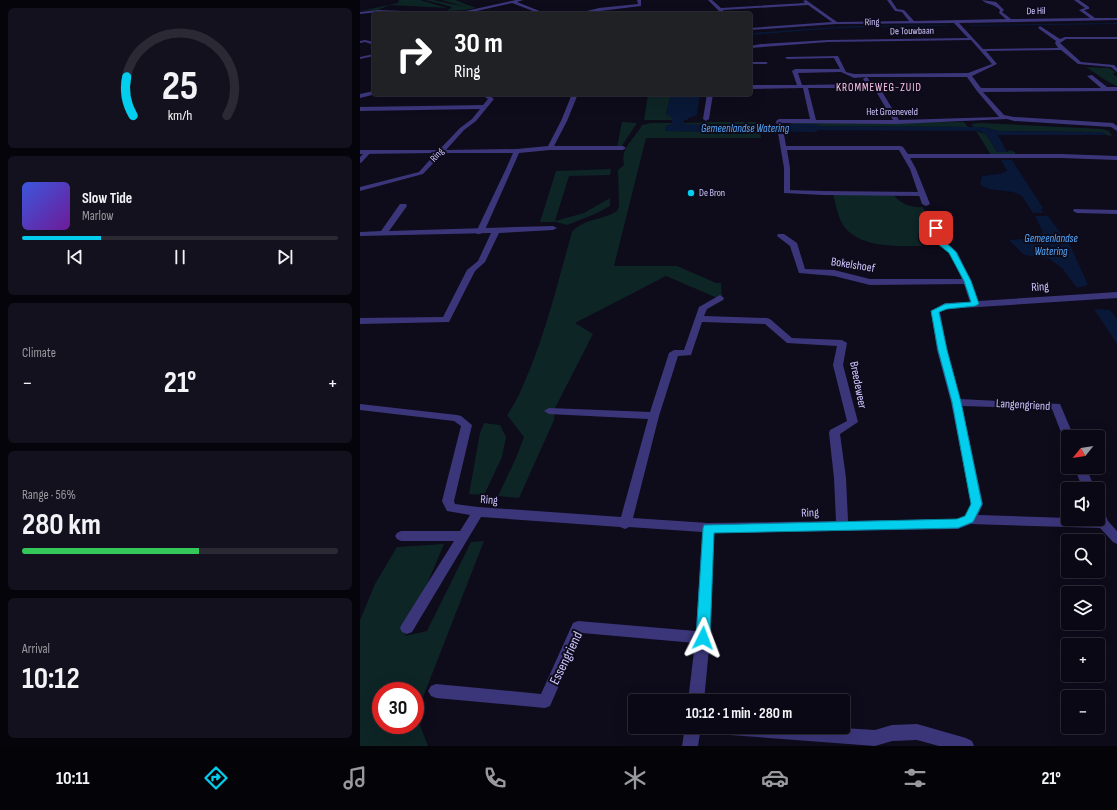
<!DOCTYPE html>
<meta charset="utf-8">
<style>
:root{--surface:#0a0814;--page:#13111d;--text:#f1f3f6;--muted:#999aa0;--line:#2a2934;--accent:#03ceed}
body{margin:0;font-family:"Sofia Sans Condensed",sans-serif;background:var(--page);color:var(--text);height:100vh;display:flex;flex-direction:column;font-size:15px;white-space:nowrap}
*{box-sizing:border-box;margin:0}
p{font-size:13px;color:var(--muted)}
.icon{flex:none;width:22px;height:22px;fill:none;stroke:currentColor;stroke-width:2;stroke-linecap:round;stroke-linejoin:round}
.map{position:relative;flex:1;overflow:hidden}
.side{display:flex;flex-direction:column;gap:8px;padding:8px;background:#06040b;width:360px}
.side>*{flex:none}
.hud{position:absolute;left:12px;top:12px;width:380px;height:84px;border-radius:4px;box-shadow:0 4px 16px #0002,0 0 0 1px var(--line);background:#202124;color:#fff;overflow:hidden}
.needle{width:26px;rotate:240deg}
.tools{position:absolute;left:701px;top:430px;display:grid;gap:8px}
.tools a{display:grid;place-items:center;width:44px;height:44px;border-radius:4px;background:var(--surface);box-shadow:0 4px 16px #0002,0 0 0 1px var(--line);font-size:20px}
.speed{position:absolute;left:12px;top:682px;display:flex;gap:8px;font-size:20px;font-weight:700;text-align:center}
.speed>*{display:grid;place-content:center;width:52px;height:52px;border-radius:50%;background:var(--surface);box-shadow:0 4px 16px #0002,0 0 0 1px var(--line);line-height:1}
.speed .limit{border:6px solid #d22;background:#fff;color:#111}
.pin{position:absolute;display:grid;place-items:center;width:34px;height:34px;color:#fff;margin:-17px;border-radius:8px;box-shadow:0 2px 6px #0006}
.me{position:absolute;width:44px;margin:-22px;rotate:3deg;stroke-linejoin:round;filter:drop-shadow(0 0 3px #0008)}
.turn{display:flex;align-items:center;gap:14px;height:84px;padding:0 16px;font-size:18px}
.turn .icon{width:52px;height:52px;stroke-width:2.5}
.turn b{display:block;font-size:28px;line-height:34px}
.big{font-size:30px;font-weight:700;line-height:1.1}
.side .tile{flex:1;display:flex;flex-direction:column;justify-content:center;gap:6px;min-width:0;padding:0 14px;border-radius:6px;background:var(--page)}
.side .dial{align-items:center;gap:0}
.dial svg{height:104px;overflow:visible;fill:none;stroke:var(--line);stroke-width:7;stroke-linecap:round;text-anchor:middle}
.dial text{fill:var(--text);stroke:none}
.song{display:flex;align-items:center;gap:12px}
.cover{width:48px;height:48px;border-radius:6px;background:linear-gradient(135deg,hsl(230 70% 55%),hsl(280 70% 35%))}
.played{height:4px;border-radius:2px;background:linear-gradient(90deg,var(--accent) 25%,var(--line) 25%)}
.keys{display:flex;justify-content:space-around;direction:ltr}
.heat{display:flex;justify-content:space-between;align-items:center;font-size:22px;direction:ltr}
.charge{height:6px;border-radius:3px;background:linear-gradient(90deg,#34c759 56%,var(--line) 0)}
.trip{position:absolute;left:268px;top:694px;width:222px;height:40px;border-radius:4px;background:var(--surface);box-shadow:0 4px 16px #0002,0 0 0 1px var(--line);font-weight:700;line-height:40px;text-align:center}
.tabs{display:flex;height:64px;justify-content:space-around;align-items:center;background:#040308;color:var(--muted)}
.tabs .icon{width:28px;height:28px}
.tabs .on{color:var(--accent)}
.tabs b{font-size:18px;color:var(--text)}
main{display:flex;flex:1;min-height:0}
.map>svg:first-child{display:block}
.green{fill:#0e2525;fill-rule:evenodd}
.water{fill:#091836}
.lines{fill:none;stroke-linecap:round;stroke-linejoin:round}
.canal{fill:#091836;fill-rule:evenodd}
.service{fill:#3b367a;fill-rule:evenodd}
.pedestrian{fill:#3b367a;fill-rule:evenodd}
.minor{fill:#3b367a;fill-rule:evenodd}
.route{fill:#03ceed;stroke:#02869a}
.poi-dot{fill:#03ceed;stroke:#0e0b1b;stroke-width:1.5}
.labels{text-anchor:middle;dominant-baseline:central;stroke-width:4;stroke-linejoin:round;paint-order:stroke}
.far-street-label{font-size:10px;fill:#cec5fe;stroke:#0e0b1b}
.far-poi-label{font-size:10px;fill:#cec5fe;stroke:#0e0b1b;text-anchor:start}
.far-neighbourhood-label{font-size:11px;letter-spacing:1px;fill:#fec7e9;stroke:#0e0b1b}
.far-water-label{font-size:11px;font-style:italic;fill:#55aafd;stroke:#0e0b1b}
.street-label{font-size:12px;fill:#cec5fe;stroke:#0e0b1b}
.near-street-label{font-size:14px;fill:#cec5fe;stroke:#0e0b1b}
</style>
<main>
<section class="side">
<div class="tile dial"><svg viewBox="0 0 100 80">
<path d="M14 69A42 42 0 1 1 86 69"/>
<path d="M14 69A42 42 0 0 1 9 39" stroke="#03ceed"/>
<text x="50" y="56" font-size="32" font-weight="700">25</text>
<text x="50" y="72" font-size="11">km/h</text>
</svg></div>
<div class="tile">
<div class="song"><i class="cover"></i><div><b>Slow Tide</b><p>Marlow</p></div></div>
<div class="played"></div>
<div class="keys"><svg class="icon" aria-label="previous" viewBox="0 0 24 24"><path d="M18 5L8 12l10 7zM5 5v14"/></svg><svg class="icon" aria-label="pause" viewBox="0 0 24 24"><path d="M8 5v14M16 5v14"/></svg><svg class="icon" aria-label="next" viewBox="0 0 24 24"><path d="M6 5l10 7-10 7zM19 5v14"/></svg></div>
</div>
<div class="tile"><p>Climate</p>
<div class="heat"><a>−</a><b class="big">21°</b><a>+</a></div>
</div>
<div class="tile"><p>Range · 56%</p><b class="big">280 km</b><div class="charge"></div></div>
<div class="tile"><p>Arrival</p><b class="big">10:12</b></div>
</section>
<div class="map">
<svg width="757" height="746" viewBox="0 0 757 746">
<rect width="100%" height="100%" fill="#0e0b1b"/>
<path class="green" d="M39,0h21l27,8 -57,-3 -12,5 -18,1 38,-8z
M65,0h8l33,7 -24,-7h13l21,8 -11,2 -18,1 5,-4z
M726,67l21,1v-1l9,5 -3,2 4,3v9c-5,-1 -25,-15 -31,-19z
M288,94h23l-5,20 11,6h-33z
M262,122l15,1 -16,24h-4z
M350,122h50v4l-76,-1v-2z
M604,122l4,5 -182,-1 6,-3z
M291,123h24l-9,3 -1,5 81,1 14,-2 1,8h-115l-32,128h63l39,17h5l1,17 -56,-24 -91,47 18,11 -38,74 -1,12 -35,78 -21,-2 18,-38 8,-21 -17,-22c11,-15 16,-30 23,-46 18,-45 29,-91 42,-137 10,-13 32,-12 45,-21l2,-5 -1,-36 6,-5c-4,-18 11,-26 18,-40z
M621,123l121,6 7,2 3,5 -6,-1 -3,-3 -104,-1 -17,-4h-8l-3,-3z
M616,131l10,3 11,18h11l1,-2 6,2v3h-24z
M251,169l-1,6 -41,1 -14,45 29,-8 26,-15v8l-15,8 -28,11 -11,-3h-16l16,-51z
M473,194h60c7,10 18,14 30,13l8,20 -9,3 -4,4v6l4,6c-24,0 -58,2 -76,-17 -8,-9 -10,-24 -13,-35z
M124,423l16,2 6,12 -4,20 -18,38 -15,-1 11,-61z
M124,541l-68,174 12,31h-68v-126l15,-36 22,-37 47,-3 -39,92 22,-5 44,-89zM21,691h34v34h-34z"/>
<path class="water" d="M757,23v1l-146,2 -1,-1z
M586,25l2,1 -109,2 -89,7v-2l102,-7z
M311,94h29l-3,21 -9,3v2c-8,0 -15,-1 -22,-6z
M315,123h9v2l3,1h88v4l-29,2 -81,-1 1,-5z
M426,126l196,1 17,4 104,1 3,3h-108l9,17h-10l-11,-18 -6,-3 -191,-1 -2,-1z
M641,160h11l31,48 -2,2 2,3h-10l-11,-17 -9,-4 -24,-3 -9,-4 2,-9 17,-2 8,-3z
M675,216h13l23,31 17,38 -11,3 -15,-20 -14,-10 -24,-3 -15,-15 25,-2 9,-6z
M734,309l16,1 7,9v25z"/>
<g class="lines">
<path class="canal" d="M312,94h12v30l22,1 2,3 -2,3h-32l-2,-3z
M385,124h69l4,1 2,3 -2,3 -4,1 -73,-1 -2,-3 2,-3z"/>
<path class="service" d="M6,151l5,1 -9,10 -2,1v-6z
M426,190l37,1 4,2 -4,2 -39,-2v-2z"/>
<path class="pedestrian" d="M347,94h6l-4,25 -3,2 -3,-2z
M149,167l3,2 -28,63 -4,2h-3l-1,-2 30,-63z
M460,191l102,1 4,2 -4,2 -99,-1 -4,-2z"/>
<path class="minor" d="M156,0h7l-6,2 30,12h-6l-29,-11 -49,11 -85,-2 -18,2v-2l18,-2 79,3z
M277,0h4v6l-66,8 24,-6 39,-4z
M348,0h4l9,8 84,-5 -2,-2 3,-1 31,22 72,-1 -7,-9 -7,-1 -8,-11h4l6,9 7,1 10,11 92,-2 -7,-6 1,-3c-8,-8 -12,-4 -18,-10l14,2 8,8 -2,2 9,7 79,-1 -11,-8 6,-2 -11,-8h5l10,7v2l-5,1 11,8h22v2l-158,3 24,26 75,-1 -3,-5 1,-2 -18,-13 2,-2 20,13 5,-2h52v2h-51l-6,4 21,19 33,3 3,3v4l-6,-5 -33,-3 -17,-14 -75,1 11,13 -25,12 9,12h120l-14,-12 5,-1 15,12h10v4l-134,1 21,23 10,2 99,6 4,3v5l-6,-4 -97,-6 -7,-2 -110,5 -115,-1 4,23h115l2,1 5,7h153l56,2v4l-56,-2h-151l6,11 14,35 -4,2 -4,-2 -12,-35 -11,-19h-112l3,18v24l-2,1h-4v-25l-8,-47 3,-2h31l-7,-31 -53,1v-4h47l-5,-14 3,-2h45l-6,-11 -47,1 -2,-2 53,-1 8,16 8,2 114,-1 24,-9 -21,-24 -143,2 -78,6v-2l11,-2 67,-4 140,-2 -14,-15 -118,1 -86,6v-2l82,-6 -24,-17 -85,5 1,4h-14l10,-2zM481,72l13,6 12,-1 -3,2 3,5 -64,1 -4,-12zM506,77h101l10,14 22,26 -100,3 -21,-35 -7,-1 -3,-6zM448,88h66l19,32h-77z
M5,40l9,2v3l-9,-3 -5,1v-2z
M14,54v2l-14,3v-2z
M390,62h16l2,1 -2,1h-16z
M14,91v3h2l-16,4v-4z
M120,94h7l7,5 -18,22 -12,9 -18,20 71,-1 31,-3 13,-25 11,-27h6l-11,27 -13,25h69l3,2 -3,2h-73l-31,3 -7,16 -3,2 -3,-2 7,-16h-70l-20,21 -63,17v-4l59,-15 17,-19 -76,1v-4h79l21,-22 12,-9 8,-10 -120,2v-4l123,-2 5,-6z
M40,204h6l1,2 -18,25 164,-5 4,2 -4,2 -54,3 -14,29 -10,9 -26,51 -89,2v-6l83,-1 24,-47 11,-9 13,-28 -131,3v-4l21,-1z
M714,209l43,1v4l-40,-1 -4,-2z
M573,226h6l6,15 12,11 14,29 7,20 139,-9v6l-170,11 -7,3 7,38 13,49 100,5 14,33h-6v4l-4,-1 -12,-31 -90,-3 21,98 -5,11 120,4v-13l4,1 6,14 9,10v13l-4,-2 -13,-14 -129,-4 -13,5 -244,4 -4,105 -6,63h-16l7,-58 -113,-10 -32,73 -5,2 -109,-10 -5,-2 -3,-5 3,-5 5,-2 105,10 32,-71 5,-2 118,10 6,-99 -73,-5 -4,2 -5,-2 -139,-10 -69,115 -5,2 -5,-2 -2,-4 2,-4 52,-83h-53l-4,-2 -2,-3 2,-3 4,-2h59l10,-16 -23,-4 -5,-10 19,-75 -7,-5 -94,-11v-6l97,11 4,1 11,9 -18,76 1,3 23,3 143,10 27,-98 -99,-5 -5,-3 5,-3 101,4 19,-59 5,-3h10l15,-43 21,-12 4,3 -1,2 -16,9 -3,7 63,2 3,1 22,19 50,2 5,3 -4,22 15,57 -18,12 6,44 2,43 109,-2 8,-3 6,-12 -20,-102 -14,-52 -6,-39 14,-8 25,-1 -6,-18 -94,1 -36,-9 -35,-3 -9,-27 -13,-10 1,-2h6l13,9 8,26 29,1 36,9h92l-12,-26 -13,-11 -5,-14zM342,322l63,2 22,19 50,3 -4,19 14,56 -17,9 -1,3 5,45 2,43 -128,2 -75,-5 26,-102 19,-60 13,-1z
M714,467h12l9,22h-12z
M557,724l49,14 6,3 2,5h-35l-22,-6 -25,1 -17,5 -159,-12 -6,-2 -2,-5h118l49,3 17,-5z
M325,727h16l-3,19h-16z"/>
</g>
<path class="route" d="M576,226l3,2 5,13 12,11 15,29 8,23 -4,2 -28,3 -8,3 8,38 14,52 21,102 -9,18 -15,6 -244,5 -4,105 -2,4 -5,1 -5,-1 -2,-4 7,-110 1,-3 253,-6 8,-3 6,-12 -19,-102 -14,-52 -7,-39 14,-7 26,-2 -7,-21 -15,-28 -11,-9 -5,-16z"/>
<circle class="poi-dot" cx="331" cy="193" r="4"/>
<g class="labels">
<g class="far-street-label">
<text transform="translate(676 11) rotate(-1)">De Hil</text>
<text transform="translate(512 22) rotate(-1)">Ring</text>
<text transform="translate(552 31) rotate(-1)">De Touwbaan</text>
<text x="532" y="112">Het Groeneveld</text>
<text transform="translate(77 155) rotate(-47)">Ring</text>
</g>
<g class="far-poi-label">
<text x="339" y="193">De Bron</text>
</g>
<g class="far-neighbourhood-label">
<text x="519" y="87">KROMMEWEG-ZUID</text>
</g>
<g class="far-water-label">
<text x="385" y="128">Gemeenlandse Watering</text>
<text x="691" y="238">Gemeenlandse<tspan x="691" dy="13">Watering</tspan></text>
</g>
<g class="street-label">
<text transform="translate(493 265) rotate(9)">Bokelshoef</text>
<text transform="translate(680 287) rotate(-4)">Ring</text>
<text transform="translate(498 385) rotate(79)">Breedeweer</text>
<text transform="translate(663 405) rotate(3)">Langengriend</text>
<text transform="translate(129 500) rotate(5)">Ring</text>
<text transform="translate(450 513) rotate(-2)">Ring</text>
</g>
<g class="near-street-label">
<text transform="translate(206 658) rotate(-64)">Essengriend</text>
</g>
</g>
</svg>
<div class="tools">
<a><svg class="needle" viewBox="-14 -14 28 28"><path d="M0-13l5 13h-10z" fill="#e53935"/><path d="M0 13l5-13h-10z" fill="#999aa0"/></svg></a>
<a><svg class="icon" aria-label="sound" viewBox="0 0 24 24"><path d="M4 9h4l5-4v14l-5-4H4zM17 9q2 3 0 6"/></svg></a>
<a><svg class="icon" aria-label="search" viewBox="0 0 24 24"><circle cx="10" cy="10" r="6"/><path d="M15 15l6 6"/></svg></a>
<a><svg class="icon" aria-label="layers" viewBox="0 0 24 24"><path d="M12 4l9 5-9 5-9-5zM3 14l9 5 9-5"/></svg></a>
<a>+</a>
<a>−</a>
</div>
<div class="speed"><div class="limit">30</div></div>
<div class="pin" style="left:576px;top:228px;background:#d93025"><svg class="icon" aria-label="arrive" viewBox="0 0 24 24"><path d="M6 21V4h12l-3 4 3 4H6"/></svg></div>
<svg class="me" style="left:343px;top:638px" viewBox="-20 -20 40 40"><path d="M0-17L14 15 0 8-14 15z" fill="#03ceed" stroke="#fff" stroke-width="4"/></svg>
<div class="trip">10:12 · 1 min · 280 m</div>
<div class="hud">
<div class="turn"><svg class="icon" aria-label="right" viewBox="0 0 24 24"><path d="M7 20v-9h11M14 6l5 5-5 5"/></svg><div><b>30 m</b>Ring</div></div>
</div>
</div>
</main>
<nav class="tabs">
<b>10:11</b>
<svg class="icon on" aria-label="directions" viewBox="0 0 24 24"><path d="M12 3l9 9-9 9-9-9zM9 14v-3h6M13 9l2 2-2 2"/></svg>
<svg class="icon" aria-label="music" viewBox="0 0 24 24"><path d="M9 18V5l10-2v13"/><circle cx="6" cy="18" r="3"/><circle cx="16" cy="16" r="3"/></svg>
<svg class="icon" aria-label="phone" viewBox="0 0 24 24"><path d="M5 4h4l2 5-3 2q2 4 5 5l2-3 5 2v4C11 20 4 13 5 4z"/></svg>
<svg class="icon" aria-label="climate" viewBox="0 0 24 24"><path d="M12 3v18M4 7l16 10M4 17L20 7"/></svg>
<svg class="icon" aria-label="car" viewBox="0 0 24 24"><path d="M5 17H2v-5l4-1 3-4h7l3 4 3 1v5h-3M9 17h6M6 11h13"/><circle cx="7" cy="17" r="2"/><circle cx="17" cy="17" r="2"/></svg>
<svg class="icon" aria-label="filters" viewBox="0 0 24 24"><path d="M4 7h16M4 17h16"/><circle cx="9" cy="7" r="2"/><circle cx="15" cy="17" r="2"/></svg>
<b>21°</b>
</nav>
